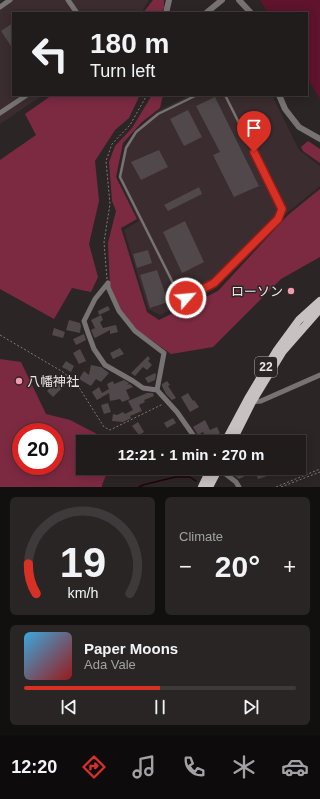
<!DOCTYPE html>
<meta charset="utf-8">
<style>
:root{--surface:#211c1c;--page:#292525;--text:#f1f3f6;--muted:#a2a1a3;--line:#3e3a3b;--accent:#d93025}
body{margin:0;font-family:Helvetica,"Noto Sans JP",sans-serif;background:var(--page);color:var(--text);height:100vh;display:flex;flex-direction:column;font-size:15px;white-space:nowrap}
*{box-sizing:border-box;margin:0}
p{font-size:13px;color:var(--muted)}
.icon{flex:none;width:22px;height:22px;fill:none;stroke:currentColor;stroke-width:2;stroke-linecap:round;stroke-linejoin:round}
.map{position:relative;height:487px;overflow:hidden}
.panel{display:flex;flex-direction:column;gap:10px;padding:10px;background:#120f0f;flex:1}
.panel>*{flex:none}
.top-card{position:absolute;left:12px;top:12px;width:296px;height:84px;border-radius:0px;box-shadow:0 2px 10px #0003,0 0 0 1px var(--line);background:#211c1c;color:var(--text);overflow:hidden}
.speed{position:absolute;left:12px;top:423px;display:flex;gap:8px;font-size:20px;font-weight:700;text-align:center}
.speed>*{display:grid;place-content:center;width:52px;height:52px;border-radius:50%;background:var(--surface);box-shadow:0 2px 10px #0003,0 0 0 1px var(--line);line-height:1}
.speed .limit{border:6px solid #d22;background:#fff;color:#111}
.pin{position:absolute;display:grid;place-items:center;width:34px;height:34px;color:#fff;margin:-41px -17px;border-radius:50% 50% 50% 0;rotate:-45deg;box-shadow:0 0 4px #0007}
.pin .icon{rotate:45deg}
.me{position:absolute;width:44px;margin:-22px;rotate:63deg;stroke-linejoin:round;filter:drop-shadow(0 0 3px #0008)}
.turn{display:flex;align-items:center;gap:14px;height:84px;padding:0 12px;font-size:18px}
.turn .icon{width:52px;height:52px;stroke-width:2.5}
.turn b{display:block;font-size:28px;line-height:34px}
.big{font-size:30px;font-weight:600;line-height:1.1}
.panel .tile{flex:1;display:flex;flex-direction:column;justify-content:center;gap:6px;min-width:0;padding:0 14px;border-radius:6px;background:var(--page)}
.panel .dial{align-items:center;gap:0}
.dial svg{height:104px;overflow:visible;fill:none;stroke:var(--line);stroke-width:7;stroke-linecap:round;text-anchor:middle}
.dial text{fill:var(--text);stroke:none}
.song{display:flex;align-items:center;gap:12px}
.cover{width:48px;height:48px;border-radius:6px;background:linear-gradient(135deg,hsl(200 70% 55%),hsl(0 70% 35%))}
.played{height:4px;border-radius:2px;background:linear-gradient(90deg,var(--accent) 50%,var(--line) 50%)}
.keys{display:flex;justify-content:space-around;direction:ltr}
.heat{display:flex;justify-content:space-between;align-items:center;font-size:22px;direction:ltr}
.panel .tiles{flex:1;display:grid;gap:10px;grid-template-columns:1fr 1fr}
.tile:last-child{grid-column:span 2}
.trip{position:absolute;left:76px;top:435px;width:230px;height:40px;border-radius:0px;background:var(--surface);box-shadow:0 2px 10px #0003,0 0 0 1px var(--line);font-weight:600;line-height:40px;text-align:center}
.tab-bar{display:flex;height:64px;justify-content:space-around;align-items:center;background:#0d0b0b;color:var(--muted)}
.tab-bar .icon{width:28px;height:28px}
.tab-bar .current{color:var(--accent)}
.tab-bar b{font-size:18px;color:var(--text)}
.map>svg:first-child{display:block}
.built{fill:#3a2c2f}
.green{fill:#5f132d}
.forest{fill:#7c2a42;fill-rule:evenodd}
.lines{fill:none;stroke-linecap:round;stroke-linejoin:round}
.stream{stroke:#26000c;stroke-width:1.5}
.building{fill:#50484a}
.path{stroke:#7f7a7a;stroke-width:1;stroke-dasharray:2 2;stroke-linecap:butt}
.service{stroke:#777374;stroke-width:2.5}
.minor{stroke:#777374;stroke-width:5}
.tertiary{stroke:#777374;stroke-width:6}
.primary{stroke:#c8c1c2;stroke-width:8}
.route-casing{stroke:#8d1f18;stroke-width:10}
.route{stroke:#d93025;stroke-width:7}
.poi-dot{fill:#f29aad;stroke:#2c2526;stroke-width:1.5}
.labels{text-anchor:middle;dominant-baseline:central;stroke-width:3;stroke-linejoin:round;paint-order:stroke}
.shield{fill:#2c2526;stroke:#b1acac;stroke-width:1}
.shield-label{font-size:12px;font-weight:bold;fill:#eae6e6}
.poi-label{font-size:13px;fill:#eae6e6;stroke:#2c2526;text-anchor:end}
</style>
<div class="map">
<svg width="320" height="487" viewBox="0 0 320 487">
<rect width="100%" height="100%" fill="#2c2526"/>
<path class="built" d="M7,0h142l-8,13h-128v82h30l-43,29v-119z
M190,95h82l27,55 21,16v20l-33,27 -71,74 -56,28 -12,-6 -24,-79 15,-9 -21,-44 7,-32 20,-23 13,-11z"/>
<path class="green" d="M260,0h60v99l-13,-22v-64h-39z"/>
<path class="forest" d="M153,0h11v8l-3,5h-18z
M52,95h88l-11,23 -14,12 -20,31 4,40 -10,43 9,33 -7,15 -19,-4 -18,31 -54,-30v-129l36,-25 -11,-21z
M152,95h11l-3,13 -18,14 -19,21 -7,34 21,42 -16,9 26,84 12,8 59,-29 70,-76 32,-26v68l-39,22 -68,68 -42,7 -34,-24 -16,-20 -11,-23 -2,-44 8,-32 -4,-10 -3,-39 6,-16 17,-18z
M308,141l12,8v14l-17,-12 -2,-4z
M0,359l21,3 25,52 24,6 27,14 7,8h-21v26h26l-7,17v2h-102zM21,432h34v34h-34z"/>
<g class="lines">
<path class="stream" d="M139,487l4,-2 32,-8h15l6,4"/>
</g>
<path class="building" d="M13,23v26l-12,-18z
M215,97l44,89 -25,11 -21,-42 7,-3 -24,-46z
M188,110l14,27 -18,9 -14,-27z
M159,150l9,17 -27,13 -10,-18z
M199,187l3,7 -34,17 -4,-6z
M185,221l19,41 -22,11 -19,-41z
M148,250l4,13 -15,5 -4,-14z
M157,270l11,32 -18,6 -10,-33z
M108,306l2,4 -11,5 -1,-4z
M101,315l2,5 -3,2 3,6 13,-3 2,7 -8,2v-4l-15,8 -1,-1 -3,-7 4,-2 -4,-8z
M69,320l11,3 1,3 -1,7 -14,-3z
M54,328l11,4 -2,6 -11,-3z
M84,334l2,6 -10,5 -3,-6z
M120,348l4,6 -11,5 -3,-6z
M80,349l6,12 -7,3 -6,-11z
M148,356l2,3 -2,2 4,4 -5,5 -4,-3 -8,9 -4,-3z
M66,361l8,5 -3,6 -9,-5z
M91,365l10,2 8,6 -8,9 -5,-3 -5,7 -12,-7 5,-8 5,4z
M155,373l1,2 -1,5 -7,3 -3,-5z
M63,379l4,4 -14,14 -6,-6 8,-8 2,2z
M124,380l5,3 -2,2 3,-1 3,3 -7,3 4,9 -8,3 -2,-3 -10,2 -1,-8 -12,7 -5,-8 7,-5 3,6 7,-4 -2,-5 6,-3 1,3z
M167,381l3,4 -2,1 8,12 -4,2 -6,-6 -4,-8v-2z
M147,393h6l1,3 -10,4 1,2 -6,3 3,6 -12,5 1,2 -8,4 -11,-1 1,-7 4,1 6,-3 2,2 8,-4 -5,-9z
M188,393l5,8 1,-1 5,7 -9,5 -9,-15z
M108,403l3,9 -7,2 -3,-9z
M173,418l3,5 -9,5 -3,-5z
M205,420l5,10 7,-3 3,6 -12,7 -5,-8 -5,3 -5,-8z
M138,422l6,10 -5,3 -7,-9z
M247,468h17l3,8 -9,3 -3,-8 -16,8 -5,-4z"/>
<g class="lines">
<path class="path" d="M107,279l-3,-37 6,-38 -4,-43 6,-17 18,-19 17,-30
M0,335l63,37 8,7 9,10 24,38 6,3 53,-26
M276,487l44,-18
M281,487l39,-15"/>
<path class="service" d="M197,95l-39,19 -22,18 -10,16 -6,29 58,116 8,5 28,-15 64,-64 4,-10 -57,-114"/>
<path class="minor" d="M68,0l9,13
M0,7l10,-7
M0,113l27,-18
M108,283v4l11,24 16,20 29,22 -7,37 20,22 21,30
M108,283l-13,16 -11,22 4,12 6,16 11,16 28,16 10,7 14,2
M252,402l9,-1 59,-26
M218,468l18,14 3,5"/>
<path class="tertiary" d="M239,0l12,13
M166,13l3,-13
M206,13l16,-13
M279,95l6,14 14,18 21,12"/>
<path class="primary" d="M225,442l24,-45 28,-47 22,-30 21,-19
M232,442l20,-40 31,-51 37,-42
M202,487l9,-19
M209,487l10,-19"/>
</g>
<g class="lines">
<defs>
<path id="route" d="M186,298l28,-15 64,-64 4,-10 -28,-57"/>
</defs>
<use href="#route" class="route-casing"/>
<use href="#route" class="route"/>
</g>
<g class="poi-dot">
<circle cx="291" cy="291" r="4"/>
<circle cx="19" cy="381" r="4"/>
</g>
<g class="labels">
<rect class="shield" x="255" y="357" width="22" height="20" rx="3"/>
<g class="shield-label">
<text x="266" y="367">22</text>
</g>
<g class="poi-label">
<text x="283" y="291">ローソン</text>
<text x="27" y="381" text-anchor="start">八幡神社</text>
</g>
</g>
</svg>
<div class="speed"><div class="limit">20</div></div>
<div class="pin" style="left:254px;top:152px;background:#d93025"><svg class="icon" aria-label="arrive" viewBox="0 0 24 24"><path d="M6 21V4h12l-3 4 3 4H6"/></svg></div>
<svg class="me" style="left:186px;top:298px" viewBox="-20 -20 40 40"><circle r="17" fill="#d93025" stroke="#fff" stroke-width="3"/><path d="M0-11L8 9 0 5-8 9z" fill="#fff"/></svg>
<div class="trip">12:21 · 1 min · 270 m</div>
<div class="top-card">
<div class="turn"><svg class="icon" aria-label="left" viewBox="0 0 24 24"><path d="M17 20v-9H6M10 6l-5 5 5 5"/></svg><div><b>180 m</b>Turn left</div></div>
</div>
</div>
<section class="panel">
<div class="tiles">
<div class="tile dial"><svg viewBox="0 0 100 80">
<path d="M14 69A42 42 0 1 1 86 69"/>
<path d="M14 69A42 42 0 0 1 8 46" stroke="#d93025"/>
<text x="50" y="56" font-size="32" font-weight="700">19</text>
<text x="50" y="72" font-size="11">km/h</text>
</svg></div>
<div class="tile"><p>Climate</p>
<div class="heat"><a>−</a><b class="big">20°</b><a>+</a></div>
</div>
<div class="tile">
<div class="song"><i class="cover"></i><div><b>Paper Moons</b><p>Ada Vale</p></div></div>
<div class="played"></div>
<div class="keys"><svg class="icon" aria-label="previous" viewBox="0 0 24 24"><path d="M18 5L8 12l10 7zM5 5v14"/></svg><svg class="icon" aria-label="pause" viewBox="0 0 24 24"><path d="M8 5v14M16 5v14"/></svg><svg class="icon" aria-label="next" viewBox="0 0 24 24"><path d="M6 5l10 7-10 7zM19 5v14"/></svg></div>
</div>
</div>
</section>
<nav class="tab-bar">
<b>12:20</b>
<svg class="icon current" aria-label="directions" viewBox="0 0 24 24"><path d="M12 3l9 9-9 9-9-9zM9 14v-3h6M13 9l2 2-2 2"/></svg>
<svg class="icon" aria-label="music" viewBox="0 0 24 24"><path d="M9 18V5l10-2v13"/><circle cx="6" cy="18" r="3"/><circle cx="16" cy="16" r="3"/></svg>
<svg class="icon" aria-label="phone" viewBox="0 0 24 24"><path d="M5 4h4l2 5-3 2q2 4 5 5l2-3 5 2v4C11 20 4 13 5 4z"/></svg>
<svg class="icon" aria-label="climate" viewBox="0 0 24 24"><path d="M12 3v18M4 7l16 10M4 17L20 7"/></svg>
<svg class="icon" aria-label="car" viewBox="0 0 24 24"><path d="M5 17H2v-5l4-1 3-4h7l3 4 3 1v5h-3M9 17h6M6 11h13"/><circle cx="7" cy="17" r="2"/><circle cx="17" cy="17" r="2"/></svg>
</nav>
